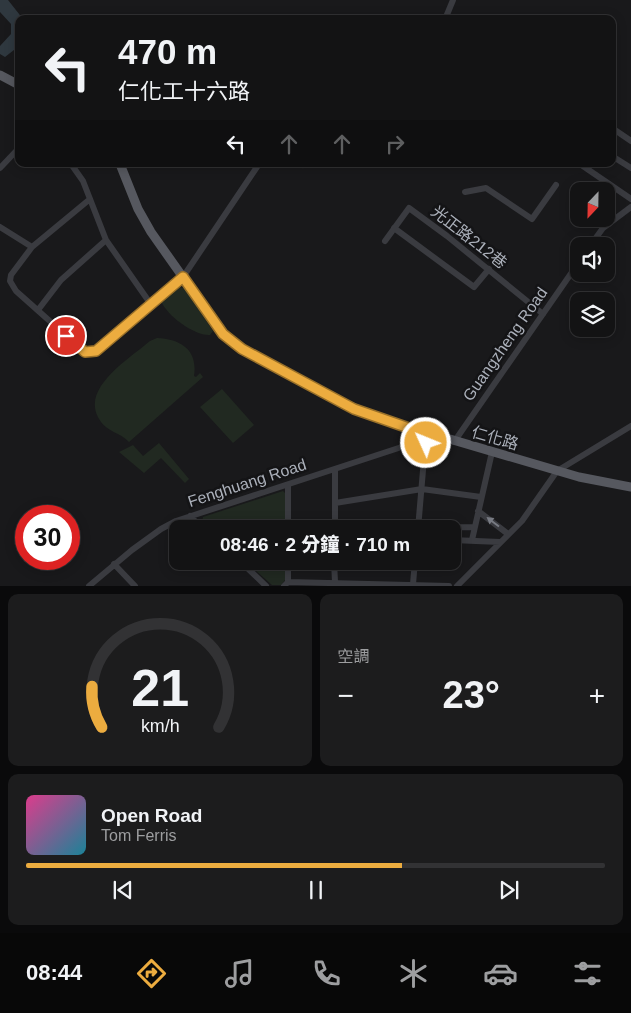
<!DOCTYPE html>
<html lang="zh-TW">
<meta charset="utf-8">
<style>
:root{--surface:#131314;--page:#1c1c1d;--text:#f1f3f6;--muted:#9d9ea0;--line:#323234;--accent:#ecac3f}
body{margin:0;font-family:Helvetica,"Noto Sans TC",sans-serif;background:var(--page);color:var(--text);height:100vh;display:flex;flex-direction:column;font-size:19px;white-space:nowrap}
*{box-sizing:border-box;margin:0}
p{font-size:16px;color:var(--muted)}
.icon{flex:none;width:28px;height:28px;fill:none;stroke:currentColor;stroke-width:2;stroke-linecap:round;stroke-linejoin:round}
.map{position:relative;height:586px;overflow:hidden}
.drawer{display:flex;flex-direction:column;gap:8px;padding:8px;background:#0a0a0b;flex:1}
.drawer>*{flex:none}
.hud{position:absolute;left:15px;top:15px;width:601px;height:152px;border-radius:10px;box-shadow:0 2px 12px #0003,0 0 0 1px var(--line);background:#131314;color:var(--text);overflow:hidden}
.needle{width:32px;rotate:202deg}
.buttons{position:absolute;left:570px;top:182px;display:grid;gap:10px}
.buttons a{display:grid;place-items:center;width:45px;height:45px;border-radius:10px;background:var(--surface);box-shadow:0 2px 12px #0003,0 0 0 1px var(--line);font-size:25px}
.speed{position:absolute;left:15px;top:505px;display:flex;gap:10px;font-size:25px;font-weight:700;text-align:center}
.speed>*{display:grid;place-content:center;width:65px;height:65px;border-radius:50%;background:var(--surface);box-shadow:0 2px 12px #0003,0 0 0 1px var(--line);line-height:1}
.speed .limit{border:8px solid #d22;background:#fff;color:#111}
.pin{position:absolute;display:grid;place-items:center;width:42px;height:42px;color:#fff;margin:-21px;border:2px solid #fff;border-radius:50%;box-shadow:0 1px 5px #0007}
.me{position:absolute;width:55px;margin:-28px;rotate:314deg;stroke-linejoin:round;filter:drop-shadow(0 0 4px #0008)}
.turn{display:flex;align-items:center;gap:18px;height:105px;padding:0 20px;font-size:22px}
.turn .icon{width:65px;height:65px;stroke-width:2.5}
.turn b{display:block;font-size:35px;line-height:42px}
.lanes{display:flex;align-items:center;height:48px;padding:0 20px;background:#0003;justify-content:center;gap:25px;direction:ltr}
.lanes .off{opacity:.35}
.big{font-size:38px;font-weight:800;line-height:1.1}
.drawer .widget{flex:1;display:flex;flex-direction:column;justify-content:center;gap:8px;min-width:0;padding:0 18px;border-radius:10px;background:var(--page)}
.drawer .dial{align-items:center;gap:0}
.dial svg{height:130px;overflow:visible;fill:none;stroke:var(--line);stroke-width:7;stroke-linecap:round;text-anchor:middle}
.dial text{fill:var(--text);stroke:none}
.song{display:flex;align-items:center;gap:15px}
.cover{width:60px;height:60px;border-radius:8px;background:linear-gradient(135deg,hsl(330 70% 55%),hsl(190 70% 35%))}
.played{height:5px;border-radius:2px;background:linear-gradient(90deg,var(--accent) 65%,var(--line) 65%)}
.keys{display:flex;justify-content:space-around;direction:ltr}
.heat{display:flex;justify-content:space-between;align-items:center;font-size:28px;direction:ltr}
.drawer .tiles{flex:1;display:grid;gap:8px;grid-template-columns:1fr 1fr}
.widget:last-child{grid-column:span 2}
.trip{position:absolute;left:169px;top:520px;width:292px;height:50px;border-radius:10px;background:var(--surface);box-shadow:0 2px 12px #0003,0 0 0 1px var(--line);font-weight:800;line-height:50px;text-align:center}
.tab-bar{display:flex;height:80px;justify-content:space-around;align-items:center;background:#080808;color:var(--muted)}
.tab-bar .icon{width:35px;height:35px}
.tab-bar .active{color:var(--accent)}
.tab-bar b{font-size:22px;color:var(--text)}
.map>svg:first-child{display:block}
.green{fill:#212921}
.water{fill:#2f383f}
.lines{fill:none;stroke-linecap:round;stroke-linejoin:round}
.minor{stroke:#3a3b40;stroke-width:6}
.major{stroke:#56585f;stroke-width:9}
.oneway{fill:#787b83}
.route-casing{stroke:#997029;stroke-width:12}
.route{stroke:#ecac3f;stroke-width:9}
.labels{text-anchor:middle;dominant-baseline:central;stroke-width:5;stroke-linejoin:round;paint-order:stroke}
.street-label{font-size:16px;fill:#abb0ba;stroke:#141416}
</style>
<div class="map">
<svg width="631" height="586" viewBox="0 0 631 586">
<rect width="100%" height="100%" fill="#19191b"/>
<path class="green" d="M179,287l5,1 29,43 -3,4c-15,1 -43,-19 -49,-34 5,-7 10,-12 18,-14z
M157,338c24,1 41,12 37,38l2,1 4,-4 3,4 -74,65c-8,-9 -21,-10 -28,-20 -24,-32 28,-63 49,-81z
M222,389l32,36 -21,18 -33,-36z
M159,443l30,36 -4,4 -24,-25 -17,15 -25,-21 14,-7 10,11z
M283,491l2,2v36h-75l-8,-7 1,-5z
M245,561h40v19l-4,5h-9z"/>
<path class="water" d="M0,0h8l15,19h-4v27l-14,11 -5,-3v-8l11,-12v-10l-11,-12z"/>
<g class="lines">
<path class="minor" d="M449,19l-3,-2 7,-17
M612,128l19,13
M612,156l19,12
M71,164l12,17 23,59 44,63
M302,164l1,1
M580,164l51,35
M0,168l19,-20
M465,192l21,-4 46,31 24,-34
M90,199l-58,48 -21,28 -1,6 6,10 64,57 9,4 10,-4 84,-71 76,-113
M0,227l32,20
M394,228l80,59 15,-18
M385,241l24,-33 38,28 96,78
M590,246l13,-18 28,-21
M38,310l23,-30 45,-40
M454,442l125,-180
M288,485v44
M335,503l87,-14 59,8
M478,511l30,23
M190,516l13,13
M288,528l186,-1
M335,529v-60
M418,529l8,-94
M452,540l48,2
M472,540l20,-88
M240,561l26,25
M334,561l1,21
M114,564l21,22
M288,582l161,4
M413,584l2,-23
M89,586l43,-36 29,-21 15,-8 247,-81 3,-7
M284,586l4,-4v-21
M457,586l65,-65 35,-50 74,-45"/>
<path class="major" d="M0,75l19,10
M120,164l18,45 13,23 72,102 26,19 77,42 49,22 204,60 52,10"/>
</g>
<defs><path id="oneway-solid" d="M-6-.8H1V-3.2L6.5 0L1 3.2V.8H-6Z" transform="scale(1.25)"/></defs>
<use class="oneway" href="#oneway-solid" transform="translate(493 522) rotate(-143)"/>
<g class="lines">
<defs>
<path id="route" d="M66,336l19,16 11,-1 87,-74 40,57 19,15 112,60 72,25v9"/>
</defs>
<use href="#route" class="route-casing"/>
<use href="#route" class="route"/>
</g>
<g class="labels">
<g class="street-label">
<text transform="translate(469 237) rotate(38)">光正路212巷</text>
<text transform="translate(505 344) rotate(-55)">Guangzheng Road</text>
<text transform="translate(495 438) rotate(16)">仁化路</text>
<text transform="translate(247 483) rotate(-18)">Fenghuang Road</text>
</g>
</g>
</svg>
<div class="buttons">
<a><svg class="needle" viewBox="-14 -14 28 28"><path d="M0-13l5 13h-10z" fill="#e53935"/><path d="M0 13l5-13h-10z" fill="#9d9ea0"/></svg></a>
<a><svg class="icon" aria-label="sound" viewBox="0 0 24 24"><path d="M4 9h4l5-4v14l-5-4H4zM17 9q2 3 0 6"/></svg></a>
<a><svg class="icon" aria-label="layers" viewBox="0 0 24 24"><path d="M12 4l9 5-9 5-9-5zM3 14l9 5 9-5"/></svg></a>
</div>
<div class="speed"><div class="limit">30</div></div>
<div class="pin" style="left:66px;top:336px;background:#d93025"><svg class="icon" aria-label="arrive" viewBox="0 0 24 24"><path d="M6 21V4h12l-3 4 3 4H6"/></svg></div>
<svg class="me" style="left:426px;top:443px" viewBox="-20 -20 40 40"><circle r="17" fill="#ecac3f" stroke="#fff" stroke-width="3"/><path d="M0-11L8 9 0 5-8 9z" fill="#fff"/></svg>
<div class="trip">08:46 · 2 分鐘 · 710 m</div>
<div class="hud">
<div class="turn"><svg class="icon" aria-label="left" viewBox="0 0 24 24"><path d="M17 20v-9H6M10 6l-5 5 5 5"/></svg><div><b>470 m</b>仁化工十六路</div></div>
<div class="lanes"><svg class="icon" aria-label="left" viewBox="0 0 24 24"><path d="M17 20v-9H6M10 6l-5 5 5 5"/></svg><svg class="icon off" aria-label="ahead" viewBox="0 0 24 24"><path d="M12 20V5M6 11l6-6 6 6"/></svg><svg class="icon off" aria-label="ahead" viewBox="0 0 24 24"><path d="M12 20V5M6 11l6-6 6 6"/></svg><svg class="icon off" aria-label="right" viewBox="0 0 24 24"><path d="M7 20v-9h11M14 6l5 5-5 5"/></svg></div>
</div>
</div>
<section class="drawer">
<div class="tiles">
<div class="widget dial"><svg viewBox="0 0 100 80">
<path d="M14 69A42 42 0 1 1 86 69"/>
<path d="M14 69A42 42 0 0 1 8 44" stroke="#ecac3f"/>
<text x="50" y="56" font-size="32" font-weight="700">21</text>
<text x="50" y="72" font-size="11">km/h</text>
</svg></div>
<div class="widget"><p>空調</p>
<div class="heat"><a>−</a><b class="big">23°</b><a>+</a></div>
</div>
<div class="widget">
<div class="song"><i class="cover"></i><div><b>Open Road</b><p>Tom Ferris</p></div></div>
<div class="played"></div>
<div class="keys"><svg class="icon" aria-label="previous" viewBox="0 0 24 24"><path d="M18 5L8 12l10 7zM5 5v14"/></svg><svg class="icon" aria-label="pause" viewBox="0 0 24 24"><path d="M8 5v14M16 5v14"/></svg><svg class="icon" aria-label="next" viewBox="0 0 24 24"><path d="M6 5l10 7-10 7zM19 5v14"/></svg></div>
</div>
</div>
</section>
<nav class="tab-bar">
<b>08:44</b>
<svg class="icon active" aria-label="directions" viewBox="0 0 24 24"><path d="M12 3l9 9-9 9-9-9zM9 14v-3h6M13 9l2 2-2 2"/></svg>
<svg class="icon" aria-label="music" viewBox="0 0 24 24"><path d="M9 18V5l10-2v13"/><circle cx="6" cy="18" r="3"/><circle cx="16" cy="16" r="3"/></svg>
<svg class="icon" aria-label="phone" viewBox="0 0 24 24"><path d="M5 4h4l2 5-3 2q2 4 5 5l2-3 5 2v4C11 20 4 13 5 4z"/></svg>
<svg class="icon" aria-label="climate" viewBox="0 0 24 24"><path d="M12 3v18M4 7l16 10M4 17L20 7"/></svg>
<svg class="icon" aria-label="car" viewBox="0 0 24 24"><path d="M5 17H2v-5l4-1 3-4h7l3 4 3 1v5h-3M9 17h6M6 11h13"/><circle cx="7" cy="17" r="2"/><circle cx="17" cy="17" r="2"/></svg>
<svg class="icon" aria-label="filters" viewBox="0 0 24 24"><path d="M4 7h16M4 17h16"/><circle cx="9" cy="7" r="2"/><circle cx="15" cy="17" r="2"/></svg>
</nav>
